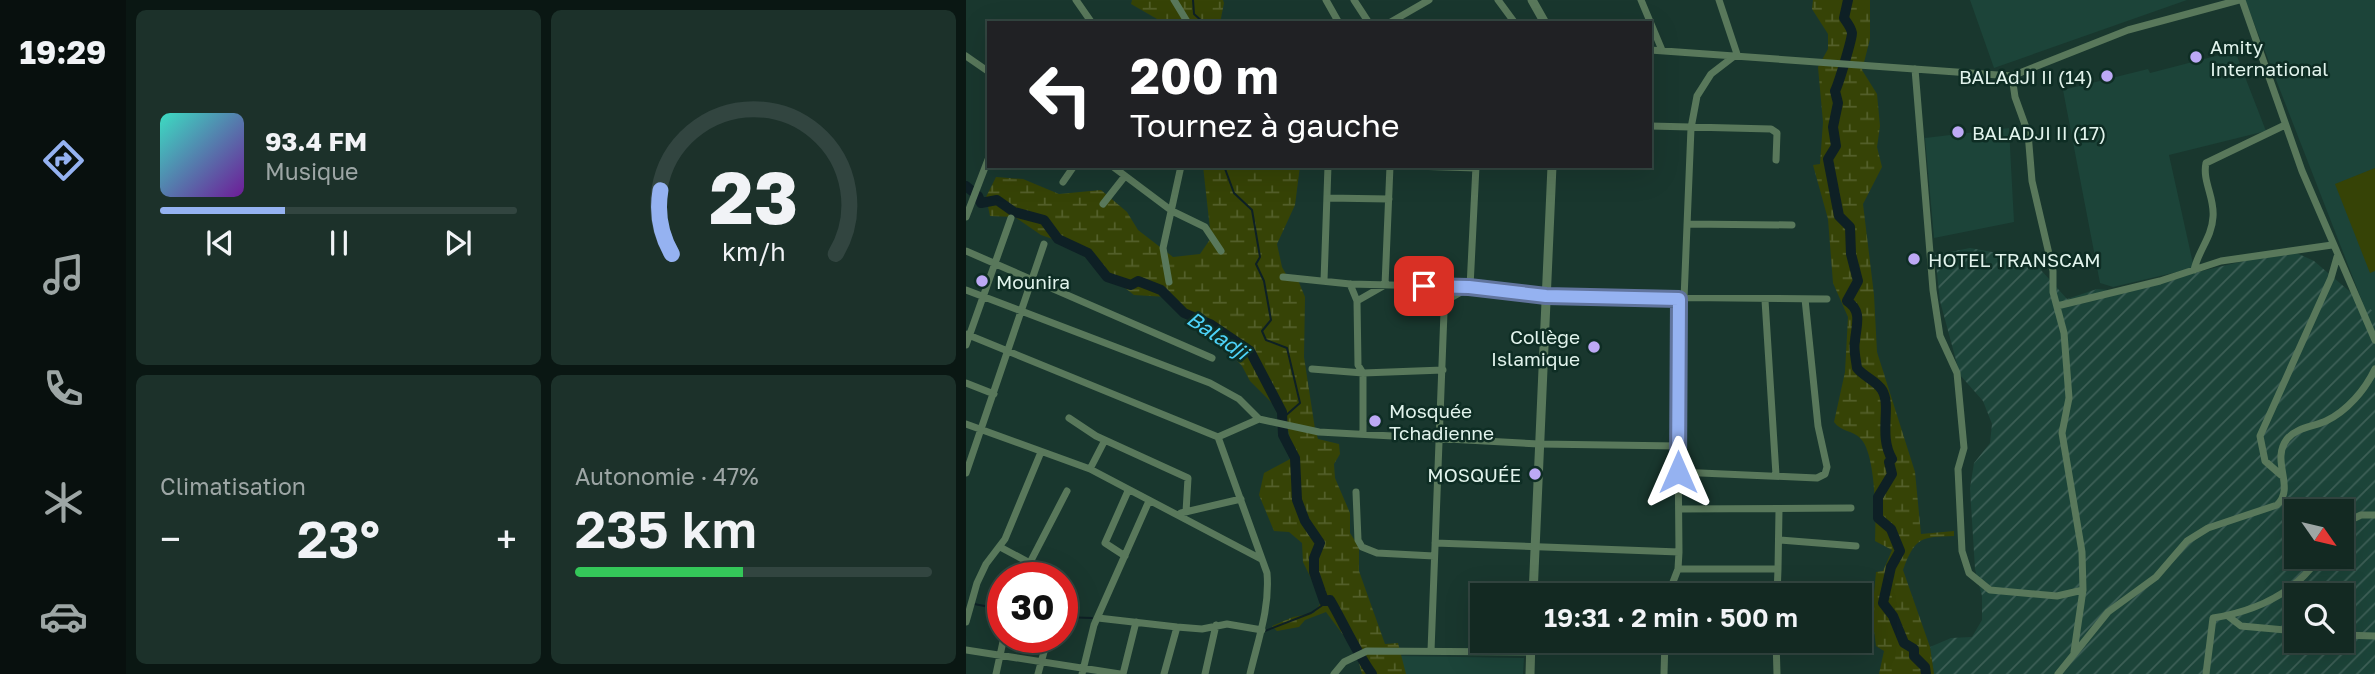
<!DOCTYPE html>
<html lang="fr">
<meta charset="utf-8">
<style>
:root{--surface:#132922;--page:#1c312a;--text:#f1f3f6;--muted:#9da6a5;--line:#324540;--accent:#95b2f1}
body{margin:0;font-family:"Golos Text",sans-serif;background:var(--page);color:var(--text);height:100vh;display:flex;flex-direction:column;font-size:26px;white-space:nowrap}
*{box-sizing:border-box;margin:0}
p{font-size:23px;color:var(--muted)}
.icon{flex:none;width:38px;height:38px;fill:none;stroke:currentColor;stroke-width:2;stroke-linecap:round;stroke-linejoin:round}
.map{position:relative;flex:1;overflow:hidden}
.drawer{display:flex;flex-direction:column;gap:10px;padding:10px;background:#0a1713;width:840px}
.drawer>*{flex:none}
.hud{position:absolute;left:21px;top:21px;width:665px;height:147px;border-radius:0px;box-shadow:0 7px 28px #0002,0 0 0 2px var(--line);background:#202124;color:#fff;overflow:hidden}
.needle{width:46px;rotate:124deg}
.fabs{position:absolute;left:1318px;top:499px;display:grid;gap:14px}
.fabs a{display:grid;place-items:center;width:70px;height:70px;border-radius:0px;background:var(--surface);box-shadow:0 7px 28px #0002,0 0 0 2px var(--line);font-size:35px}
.speed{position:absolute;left:21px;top:562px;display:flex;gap:14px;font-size:35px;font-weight:700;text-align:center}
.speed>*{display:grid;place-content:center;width:91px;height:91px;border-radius:50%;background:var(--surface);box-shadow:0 7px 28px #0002,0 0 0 2px var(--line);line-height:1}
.speed .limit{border:10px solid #d22;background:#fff;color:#111}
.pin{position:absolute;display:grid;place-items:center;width:60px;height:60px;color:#fff;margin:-30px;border-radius:14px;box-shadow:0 4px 10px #0006}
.me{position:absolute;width:77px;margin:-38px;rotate:0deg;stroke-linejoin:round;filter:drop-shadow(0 0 5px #0008)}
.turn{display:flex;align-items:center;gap:24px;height:147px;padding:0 28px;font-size:32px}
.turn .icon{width:91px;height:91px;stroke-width:2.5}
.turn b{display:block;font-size:49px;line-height:60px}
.big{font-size:52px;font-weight:600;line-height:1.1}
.drawer .tile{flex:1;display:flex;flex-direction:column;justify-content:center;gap:10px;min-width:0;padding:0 24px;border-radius:10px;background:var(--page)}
.drawer .dial{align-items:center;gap:0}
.dial svg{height:182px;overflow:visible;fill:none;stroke:var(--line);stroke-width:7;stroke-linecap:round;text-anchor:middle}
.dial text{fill:var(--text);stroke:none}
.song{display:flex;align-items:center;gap:21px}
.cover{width:84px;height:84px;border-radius:10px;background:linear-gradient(135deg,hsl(170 70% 55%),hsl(280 70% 35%))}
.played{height:7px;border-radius:4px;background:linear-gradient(90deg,var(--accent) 35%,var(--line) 35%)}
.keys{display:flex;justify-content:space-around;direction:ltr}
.heat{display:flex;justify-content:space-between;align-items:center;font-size:38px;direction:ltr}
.charge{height:10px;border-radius:5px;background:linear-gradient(90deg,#34c759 47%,var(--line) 0)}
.drawer .tiles{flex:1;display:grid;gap:10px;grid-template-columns:repeat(2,1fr)}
.trip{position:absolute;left:504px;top:583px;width:402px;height:70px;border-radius:0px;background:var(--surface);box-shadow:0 7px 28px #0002,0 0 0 2px var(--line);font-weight:600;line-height:70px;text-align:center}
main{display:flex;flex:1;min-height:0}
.menu{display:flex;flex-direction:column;width:126px;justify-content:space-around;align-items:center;background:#08100e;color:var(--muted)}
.menu .icon{width:49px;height:49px}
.menu .current{color:var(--accent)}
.menu b{font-size:32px;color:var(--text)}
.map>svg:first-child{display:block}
.built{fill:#1c4439}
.industrial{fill:url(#industrial-furrows);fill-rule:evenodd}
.grass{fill:#364306}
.wetland{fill:url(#wetland-marsh)}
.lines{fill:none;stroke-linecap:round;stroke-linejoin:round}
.stream{stroke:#0e2025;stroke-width:2}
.river{stroke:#0e2025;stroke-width:10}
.minor{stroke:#59785b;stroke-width:7}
.tertiary{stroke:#59785b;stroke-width:9}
.route-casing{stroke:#61749d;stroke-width:18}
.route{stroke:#95b2f1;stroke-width:12}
.poi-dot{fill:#bda9f5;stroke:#0e2d24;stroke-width:2.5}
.labels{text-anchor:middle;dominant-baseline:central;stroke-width:5;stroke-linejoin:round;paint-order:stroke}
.poi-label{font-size:19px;fill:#e1f3ec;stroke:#0e2d24;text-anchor:start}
.water-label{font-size:21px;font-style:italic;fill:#4dd2f8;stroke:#0e2d24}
</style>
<main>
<nav class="menu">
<b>19:29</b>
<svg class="icon current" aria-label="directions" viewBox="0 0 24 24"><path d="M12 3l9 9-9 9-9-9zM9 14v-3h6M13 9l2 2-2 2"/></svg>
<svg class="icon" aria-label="music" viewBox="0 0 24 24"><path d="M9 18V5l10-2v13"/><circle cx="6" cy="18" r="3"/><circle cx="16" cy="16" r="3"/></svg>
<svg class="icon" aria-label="phone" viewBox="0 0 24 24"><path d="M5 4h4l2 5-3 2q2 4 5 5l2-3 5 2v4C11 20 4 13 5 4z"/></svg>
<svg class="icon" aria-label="climate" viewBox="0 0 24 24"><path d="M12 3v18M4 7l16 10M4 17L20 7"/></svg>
<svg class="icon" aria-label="car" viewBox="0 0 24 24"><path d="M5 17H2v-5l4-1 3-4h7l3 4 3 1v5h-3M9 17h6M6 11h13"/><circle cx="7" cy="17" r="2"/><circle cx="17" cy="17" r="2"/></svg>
</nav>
<section class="drawer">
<div class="tiles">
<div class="tile">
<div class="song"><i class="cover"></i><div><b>93.4 FM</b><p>Musique</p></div></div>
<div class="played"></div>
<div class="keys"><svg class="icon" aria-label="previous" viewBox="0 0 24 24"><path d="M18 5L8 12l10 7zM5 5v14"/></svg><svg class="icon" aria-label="pause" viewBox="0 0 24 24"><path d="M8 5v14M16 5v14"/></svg><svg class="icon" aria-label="next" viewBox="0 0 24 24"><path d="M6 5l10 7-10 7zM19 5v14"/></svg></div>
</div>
<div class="tile dial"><svg viewBox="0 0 100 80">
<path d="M14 69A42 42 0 1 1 86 69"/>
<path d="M14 69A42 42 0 0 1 9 41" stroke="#95b2f1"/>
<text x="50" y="56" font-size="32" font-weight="700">23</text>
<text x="50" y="72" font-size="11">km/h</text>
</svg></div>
<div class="tile"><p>Climatisation</p>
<div class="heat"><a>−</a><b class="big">23°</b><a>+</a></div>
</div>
<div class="tile"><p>Autonomie · 47%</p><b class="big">235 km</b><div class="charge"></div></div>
</div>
</section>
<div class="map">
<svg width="1409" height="674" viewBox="0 0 1409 674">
<defs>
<pattern id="industrial-furrows" width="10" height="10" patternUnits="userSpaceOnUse" patternTransform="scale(1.75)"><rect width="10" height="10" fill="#1c4439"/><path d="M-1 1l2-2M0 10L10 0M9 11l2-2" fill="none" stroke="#3d5f56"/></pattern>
<pattern id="wetland-marsh" width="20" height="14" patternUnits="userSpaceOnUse" patternTransform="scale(1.75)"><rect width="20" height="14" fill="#364306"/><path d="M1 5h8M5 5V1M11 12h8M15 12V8" fill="none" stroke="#535f2a"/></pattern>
</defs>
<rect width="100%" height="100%" fill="#19372e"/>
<path class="built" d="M1004,0h217l-193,68z
M1279,0h130v317l-6,2z
M1269,51l31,80 -97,24 25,113 -81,19 -13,-4 -37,-193 85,-21 2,4z
M1043,128l5,94 -80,16 -9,-100z
M432,656l126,2 -1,16h-121z"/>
<path class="industrial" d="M1004,248l61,11 36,40 30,-10 21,2 172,-41 24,11 61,52v361h-441l-4,-27 21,-9 21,-1 10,-17v-24l-7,-27 -5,-81 4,-25 16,-20 2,-19 -9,-23 -23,-26 -20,-74 -5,-46zM1330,511h46v45h-46zM1330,595h46v45h-46z"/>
<path class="grass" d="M1409,168v103l-5,2 -35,-89z"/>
<path class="wetland" d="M166,0h91l1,3 -4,20h-56l-33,-19z
M847,0h57v39l-8,31 15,24 3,32 -3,21 5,20 -19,37 11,91 3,57 38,120 6,62 33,-3v5c-33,1 -39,1 -51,34l27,77 4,27h-55l5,-23 -8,-5 -4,-31 4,-43 7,-1 9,-21 -17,-9c1,-23 1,-86 -14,-102 -8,-9 -20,-7 -27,-17l11,-50 3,-55 -15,-34 -5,-64 -15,-54 7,-1 3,-42 -5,-55 10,-18v-15l-16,-25z
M237,166h97l-5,39 -18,39 5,23 5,9 11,4 7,17 -1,60 11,72 3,10 21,5 1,10 -6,10 1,14 15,35v20l9,14v24l26,73 13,-1 8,31h-44l-6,-22 -30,-40 -21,8 -6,7 -22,4 -5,-5 21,-9 21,-4 8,-12 -19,-39 -1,-19 -13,-11 -15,-1 -15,-36 5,-22 30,-16 -9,-41 -35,-35 -8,-15 -11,-12 5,-9 -9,-9 -46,-21 -14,-18 -33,-2 -64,-50 -29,-10 -26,-18 -25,-1 -4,-19 10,-20 27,2 36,15 42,-4 26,22 11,18 35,27 27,-3 11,-16z"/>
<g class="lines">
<path class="stream" d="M227,0l1,14 10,9
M258,166l10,27 18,17 8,47 -4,7 8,17 7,39 -9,11 4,9 21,8 13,55 -16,14
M8,604l16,3 13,-4
M96,617l30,1
M299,631l46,-18 19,-13"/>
<path class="river" d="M882,0l-4,18c3,5 7,9 8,15 0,6 -13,50 -17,58l3,12 -5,24 3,19 -8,13 11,57 11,11 1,27 7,27 -11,20c16,10 9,25 8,40 -2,8 1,18 2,27 7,9 20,13 25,22 10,16 -4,45 10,69l-3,3 3,12 -14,23v21l13,11 9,22 -9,16 -8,36 10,13 11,27 10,6v7l11,11 1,7
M0,186l12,10 3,7 16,-3 17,12 30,8 14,19 30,14 19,24 24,8 7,-4 23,9 23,23 26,11 40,27 32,61 1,23 12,23 2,42 8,21 15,22 -6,15v14l10,29 6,-1c12,20 26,52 42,74"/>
<path class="minor" d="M110,0l16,23
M208,0l14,23
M360,0l13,23
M388,0l15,23
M532,0l17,23
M675,0l21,50
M1276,0l60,171 73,169
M423,23l40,-23
M684,50l362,26 116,-46 111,-30
M0,56l23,16
M949,69l18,221 7,46 17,37 7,75 -6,21 4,82 7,22 21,17 67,6 26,-6
M1046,76l3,21 13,36 4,48 21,90v21l11,41 5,65 -7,35 20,119 1,38 -9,62
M684,126l121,3 6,4 -1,27
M146,166l60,45 33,16 16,24
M447,166l63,2
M97,182l11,-16
M361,198l62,1
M137,204l22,-28
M0,217l23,-60
M721,224l105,1
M0,251l246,107
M1228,270c4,-19 18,-33 19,-53 2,-19 -11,-36 -7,-54l79,-38
M317,277l67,7 120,3 76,9 281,3
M358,281l4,-115
M203,282l-6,-34 18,-82
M384,284l7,17 1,64 5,8v60
M0,290l244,93 29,16 20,20 60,13 220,12 139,2 2,-147
M718,299l7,-171 6,-32 14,-22 26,-20 -18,-54
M799,300l11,175
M391,301l28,-16 5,-119
M1091,306l103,-25 61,-20 111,-16
M0,334l252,103 49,136c3,35 -9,67 -17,101
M0,345l45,-127
M346,369l51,4 80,-3
M0,383l28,11
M103,418l27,18 92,42 -2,34
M0,424l124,45 171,90
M252,437l41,-18
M712,446l1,106
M124,469l15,-29
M712,472l139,6 8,-4 2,-7 -9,-41 -13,-127
M0,473l78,-229
M1315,475l-16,-14 -5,-25 71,-158 6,-21
M390,492l2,48 4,7 15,6 57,3
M714,509l171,-1
M215,513l60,-14
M1376,524l19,-9h14
M814,540l76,6
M469,543l244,9 -1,17 -10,26
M34,547l30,16
M159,556l-20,-13 23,-52
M712,569h100l1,-59
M56,578l45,-87
M811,595l1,-26
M1262,616l13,10 55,5
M132,618l79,9 25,2 25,-5 35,6
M0,622l11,-39 9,-19 19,-25 36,-87
M1376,635l33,1
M810,640l1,34
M0,650l154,24
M465,651l13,-339 3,-12 23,-13 6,-121
M30,674l8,-37
M72,674l10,-37
M116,674l12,-49 55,-124
M157,674l13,-52
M198,674l13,-47
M239,674l11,-49
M368,674l10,-12 23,-11 164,1
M698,674l1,-34
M1092,674l50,-62 48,-35 31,-36 21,-13 69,-23c19,-18 -7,-44 10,-66 10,-12 26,-12 39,-18 21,-10 39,-31 49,-52
M1240,674l7,-56c43,-7 82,-24 107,-62"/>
<path class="tertiary" d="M566,0l13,23
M567,595l19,-429
M564,674l1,-34"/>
</g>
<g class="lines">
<defs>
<path id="route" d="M458,286l45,1 77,9 133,3 -1,173"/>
</defs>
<use href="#route" class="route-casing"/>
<use href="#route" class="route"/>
</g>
<g class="poi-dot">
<circle cx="1230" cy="57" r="7"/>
<circle cx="1141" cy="76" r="7"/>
<circle cx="992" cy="132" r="7"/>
<circle cx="948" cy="259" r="7"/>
<circle cx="16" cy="281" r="7"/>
<circle cx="628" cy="347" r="7"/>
<circle cx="409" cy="421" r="7"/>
<circle cx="569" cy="474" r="7"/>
</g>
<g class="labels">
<g class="poi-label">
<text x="1244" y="46">Amity<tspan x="1244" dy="22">International</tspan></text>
<text x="1127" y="76" text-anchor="end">BALAdJI II (14)</text>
<text x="1006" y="132">BALADJI II (17)</text>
<text x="962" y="259">HOTEL TRANSCAM</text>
<text x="30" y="281">Mounira</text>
<text x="614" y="336" text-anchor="end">Collège<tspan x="614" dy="22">Islamique</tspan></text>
<text x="423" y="410">Mosquée<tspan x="423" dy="22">Tchadienne</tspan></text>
<text x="555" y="474" text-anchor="end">MOSQUÉE</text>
</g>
<g class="water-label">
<text transform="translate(252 335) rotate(34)">Baladji</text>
</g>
</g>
</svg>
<div class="fabs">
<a><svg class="needle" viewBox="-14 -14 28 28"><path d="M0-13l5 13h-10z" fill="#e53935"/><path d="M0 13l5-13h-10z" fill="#9da6a5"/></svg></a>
<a><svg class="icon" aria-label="search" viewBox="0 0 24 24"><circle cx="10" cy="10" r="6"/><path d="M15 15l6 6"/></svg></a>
</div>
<div class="speed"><div class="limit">30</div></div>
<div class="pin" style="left:458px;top:286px;background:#d93025"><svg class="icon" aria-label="arrive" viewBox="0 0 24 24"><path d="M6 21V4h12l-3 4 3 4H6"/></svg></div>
<svg class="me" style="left:712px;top:472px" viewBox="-20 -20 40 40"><path d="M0-17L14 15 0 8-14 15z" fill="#95b2f1" stroke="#fff" stroke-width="4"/></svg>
<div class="trip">19:31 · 2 min · 500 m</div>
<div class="hud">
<div class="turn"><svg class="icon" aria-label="left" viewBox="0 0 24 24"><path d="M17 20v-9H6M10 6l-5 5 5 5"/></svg><div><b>200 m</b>Tournez à gauche</div></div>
</div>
</div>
</main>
